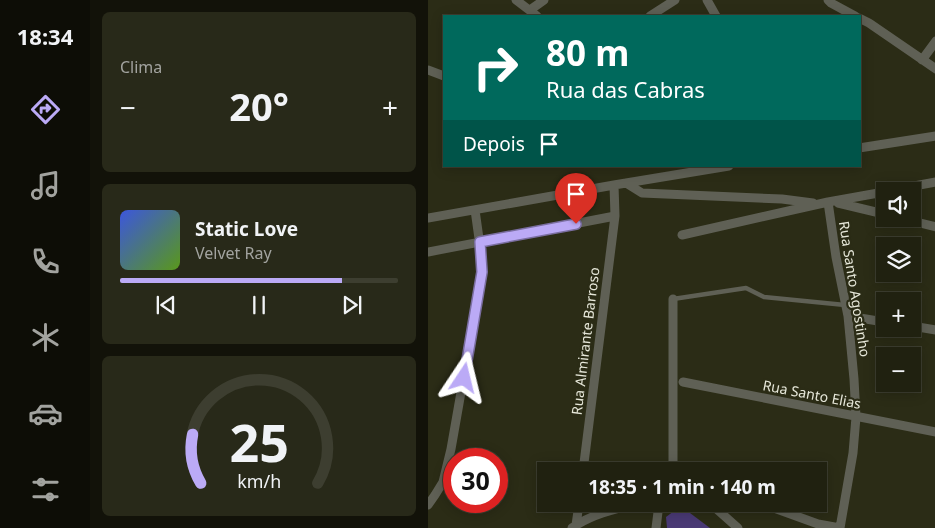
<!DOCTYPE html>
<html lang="pt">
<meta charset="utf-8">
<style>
:root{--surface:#202110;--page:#282919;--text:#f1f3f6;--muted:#a2a39f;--line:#3d3e30;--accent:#bbaaf6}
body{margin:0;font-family:"Noto Sans",sans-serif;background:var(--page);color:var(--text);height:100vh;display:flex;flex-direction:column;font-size:19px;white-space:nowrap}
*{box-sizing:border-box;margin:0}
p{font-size:16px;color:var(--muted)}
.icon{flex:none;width:28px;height:28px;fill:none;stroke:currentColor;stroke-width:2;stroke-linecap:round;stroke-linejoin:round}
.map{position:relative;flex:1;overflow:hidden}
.sheet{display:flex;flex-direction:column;gap:12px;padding:12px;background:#121209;width:338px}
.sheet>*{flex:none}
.top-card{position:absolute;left:15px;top:15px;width:418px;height:152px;border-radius:0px;box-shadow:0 2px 12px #0003,0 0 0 1px var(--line);background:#00695c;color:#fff;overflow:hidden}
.buttons{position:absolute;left:448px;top:182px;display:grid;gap:10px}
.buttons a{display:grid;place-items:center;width:45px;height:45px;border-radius:0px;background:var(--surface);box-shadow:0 2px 12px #0003,0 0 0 1px var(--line);font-size:25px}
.speed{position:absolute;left:15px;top:448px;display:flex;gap:10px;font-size:25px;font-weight:700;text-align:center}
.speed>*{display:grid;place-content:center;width:65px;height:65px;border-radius:50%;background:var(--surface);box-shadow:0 2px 12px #0003,0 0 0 1px var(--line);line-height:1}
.speed .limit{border:8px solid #d22;background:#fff;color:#111}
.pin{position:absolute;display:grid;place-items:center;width:42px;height:42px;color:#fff;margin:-51px -21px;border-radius:50% 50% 50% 0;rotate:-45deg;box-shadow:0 0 5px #0007}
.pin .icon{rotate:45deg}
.me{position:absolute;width:55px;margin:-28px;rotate:10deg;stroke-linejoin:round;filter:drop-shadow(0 0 4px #0008)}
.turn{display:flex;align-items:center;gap:18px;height:105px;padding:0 20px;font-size:22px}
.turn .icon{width:65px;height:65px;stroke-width:2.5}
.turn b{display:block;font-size:35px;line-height:42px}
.then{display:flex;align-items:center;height:48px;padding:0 20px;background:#0003;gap:10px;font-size:19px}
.big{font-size:38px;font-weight:700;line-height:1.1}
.sheet .widget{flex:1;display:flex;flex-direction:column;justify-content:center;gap:8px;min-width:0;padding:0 18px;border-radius:8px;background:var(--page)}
.sheet .dial{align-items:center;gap:0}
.dial svg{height:130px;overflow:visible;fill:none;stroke:var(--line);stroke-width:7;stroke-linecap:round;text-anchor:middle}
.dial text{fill:var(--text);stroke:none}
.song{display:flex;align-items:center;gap:15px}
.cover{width:60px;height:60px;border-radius:8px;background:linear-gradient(135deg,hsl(230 70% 55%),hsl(90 70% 35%))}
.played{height:5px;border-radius:2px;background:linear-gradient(90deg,var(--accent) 80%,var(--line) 80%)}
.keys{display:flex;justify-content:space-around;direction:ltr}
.heat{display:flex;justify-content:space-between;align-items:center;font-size:28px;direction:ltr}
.trip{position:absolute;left:109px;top:462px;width:290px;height:50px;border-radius:0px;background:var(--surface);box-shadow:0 2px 12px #0003,0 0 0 1px var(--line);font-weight:700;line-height:50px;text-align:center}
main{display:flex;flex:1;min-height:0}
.tabs{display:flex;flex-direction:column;width:90px;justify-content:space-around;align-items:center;background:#0d0d06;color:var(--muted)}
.tabs .icon{width:35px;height:35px}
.tabs .active{color:var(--accent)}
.tabs b{font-size:22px;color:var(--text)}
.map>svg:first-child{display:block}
.green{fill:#4a3a75}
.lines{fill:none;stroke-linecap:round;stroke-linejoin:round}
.lane{stroke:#5f6055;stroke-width:4.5}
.street{stroke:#5f6055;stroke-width:9}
.route-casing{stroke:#7a6ea0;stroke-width:12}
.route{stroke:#bbaaf6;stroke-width:9}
.labels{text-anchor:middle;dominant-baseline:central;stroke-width:4.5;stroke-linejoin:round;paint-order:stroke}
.street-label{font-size:14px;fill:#e6e7d9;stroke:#2b2c16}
</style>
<main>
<nav class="tabs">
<b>18:34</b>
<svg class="icon active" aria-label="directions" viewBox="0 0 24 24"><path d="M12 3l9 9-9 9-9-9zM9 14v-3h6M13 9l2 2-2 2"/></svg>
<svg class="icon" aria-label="music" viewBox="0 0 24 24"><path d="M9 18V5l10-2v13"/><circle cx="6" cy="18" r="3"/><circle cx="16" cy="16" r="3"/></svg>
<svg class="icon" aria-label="phone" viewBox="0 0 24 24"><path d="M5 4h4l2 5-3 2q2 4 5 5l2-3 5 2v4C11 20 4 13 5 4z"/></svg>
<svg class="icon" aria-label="climate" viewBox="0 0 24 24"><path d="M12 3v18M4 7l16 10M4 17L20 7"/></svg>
<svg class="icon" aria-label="car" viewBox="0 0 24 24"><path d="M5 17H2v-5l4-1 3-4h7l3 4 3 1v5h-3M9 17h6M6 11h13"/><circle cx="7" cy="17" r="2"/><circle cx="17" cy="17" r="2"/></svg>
<svg class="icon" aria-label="filters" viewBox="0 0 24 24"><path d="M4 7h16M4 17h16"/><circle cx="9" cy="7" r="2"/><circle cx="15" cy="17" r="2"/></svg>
</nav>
<section class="sheet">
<div class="widget"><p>Clima</p>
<div class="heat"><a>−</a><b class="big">20°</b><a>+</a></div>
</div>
<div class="widget">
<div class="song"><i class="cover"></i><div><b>Static Love</b><p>Velvet Ray</p></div></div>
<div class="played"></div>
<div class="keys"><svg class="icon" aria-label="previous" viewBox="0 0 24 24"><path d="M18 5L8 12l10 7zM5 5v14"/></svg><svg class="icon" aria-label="pause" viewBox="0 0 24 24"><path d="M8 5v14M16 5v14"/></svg><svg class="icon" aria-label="next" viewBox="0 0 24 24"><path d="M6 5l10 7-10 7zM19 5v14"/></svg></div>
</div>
<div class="widget dial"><svg viewBox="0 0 100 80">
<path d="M14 69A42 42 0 1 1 86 69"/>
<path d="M14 69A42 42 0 0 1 9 39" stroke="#bbaaf6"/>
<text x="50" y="56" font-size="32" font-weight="700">25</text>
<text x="50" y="72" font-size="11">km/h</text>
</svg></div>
</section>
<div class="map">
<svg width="508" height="528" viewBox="0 0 508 528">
<rect width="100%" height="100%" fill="#2b2c16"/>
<path class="green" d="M258,510l24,18h-43l-1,-11 8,-6z"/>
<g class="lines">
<path class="lane" d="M245,299l73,-11 18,9 81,8"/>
<path class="street" d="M88,0l21,16
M279,0l9,16
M400,0l3,3 24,13
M102,10l14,-10
M222,16l25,-16
M431,18l10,5 67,46
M494,60l14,-19
M0,70l16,6
M431,148l77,-12
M198,183l16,10 140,6 31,4
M459,191l49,-9
M400,202l8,55 12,59 6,63 2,38 -3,36 -13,75
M410,203l46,11
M0,218l186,-33 115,-19
M476,219l32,8
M254,235l146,-33 56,-10
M0,252l187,-36
M245,299v172
M420,316l36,6
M484,326l24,4
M255,382l253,50
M155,471l32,-255 -1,-31
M283,504l27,24
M335,504l55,20 22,4
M0,505l7,-10 8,-13 8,-33 31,-176v-13l-7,-50
M148,525l3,-21
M144,528c18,-13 42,-19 63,-24
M228,528l3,-24"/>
</g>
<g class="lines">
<defs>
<path id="route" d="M36,378l18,-106 -2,-30 96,-18"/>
</defs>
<use href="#route" class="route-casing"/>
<use href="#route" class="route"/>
</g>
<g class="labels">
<g class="street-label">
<text transform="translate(427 289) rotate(81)">Rua Santo Agostinho</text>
<text transform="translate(157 341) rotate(-83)">Rua Almirante Barroso</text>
<text transform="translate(384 394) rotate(11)">Rua Santo Elias</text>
</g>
</g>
</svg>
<div class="buttons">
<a><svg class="icon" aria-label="sound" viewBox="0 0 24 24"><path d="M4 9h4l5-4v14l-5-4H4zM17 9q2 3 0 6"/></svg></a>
<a><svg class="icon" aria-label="layers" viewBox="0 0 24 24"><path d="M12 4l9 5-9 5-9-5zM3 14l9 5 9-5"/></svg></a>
<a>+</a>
<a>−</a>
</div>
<div class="speed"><div class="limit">30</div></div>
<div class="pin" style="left:148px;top:224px;background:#d93025"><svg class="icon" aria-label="arrive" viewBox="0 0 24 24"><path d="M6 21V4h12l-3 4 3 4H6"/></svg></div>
<svg class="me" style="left:36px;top:378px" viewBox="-20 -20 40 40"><path d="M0-17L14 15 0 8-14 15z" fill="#bbaaf6" stroke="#fff" stroke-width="4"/></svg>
<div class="trip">18:35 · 1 min · 140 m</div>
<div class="top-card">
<div class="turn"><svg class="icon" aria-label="right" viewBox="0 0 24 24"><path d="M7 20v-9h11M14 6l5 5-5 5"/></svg><div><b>80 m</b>Rua das Cabras</div></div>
<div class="then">Depois<svg class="icon" aria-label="arrive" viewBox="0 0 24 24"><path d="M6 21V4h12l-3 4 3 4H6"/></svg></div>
</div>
</div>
</main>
